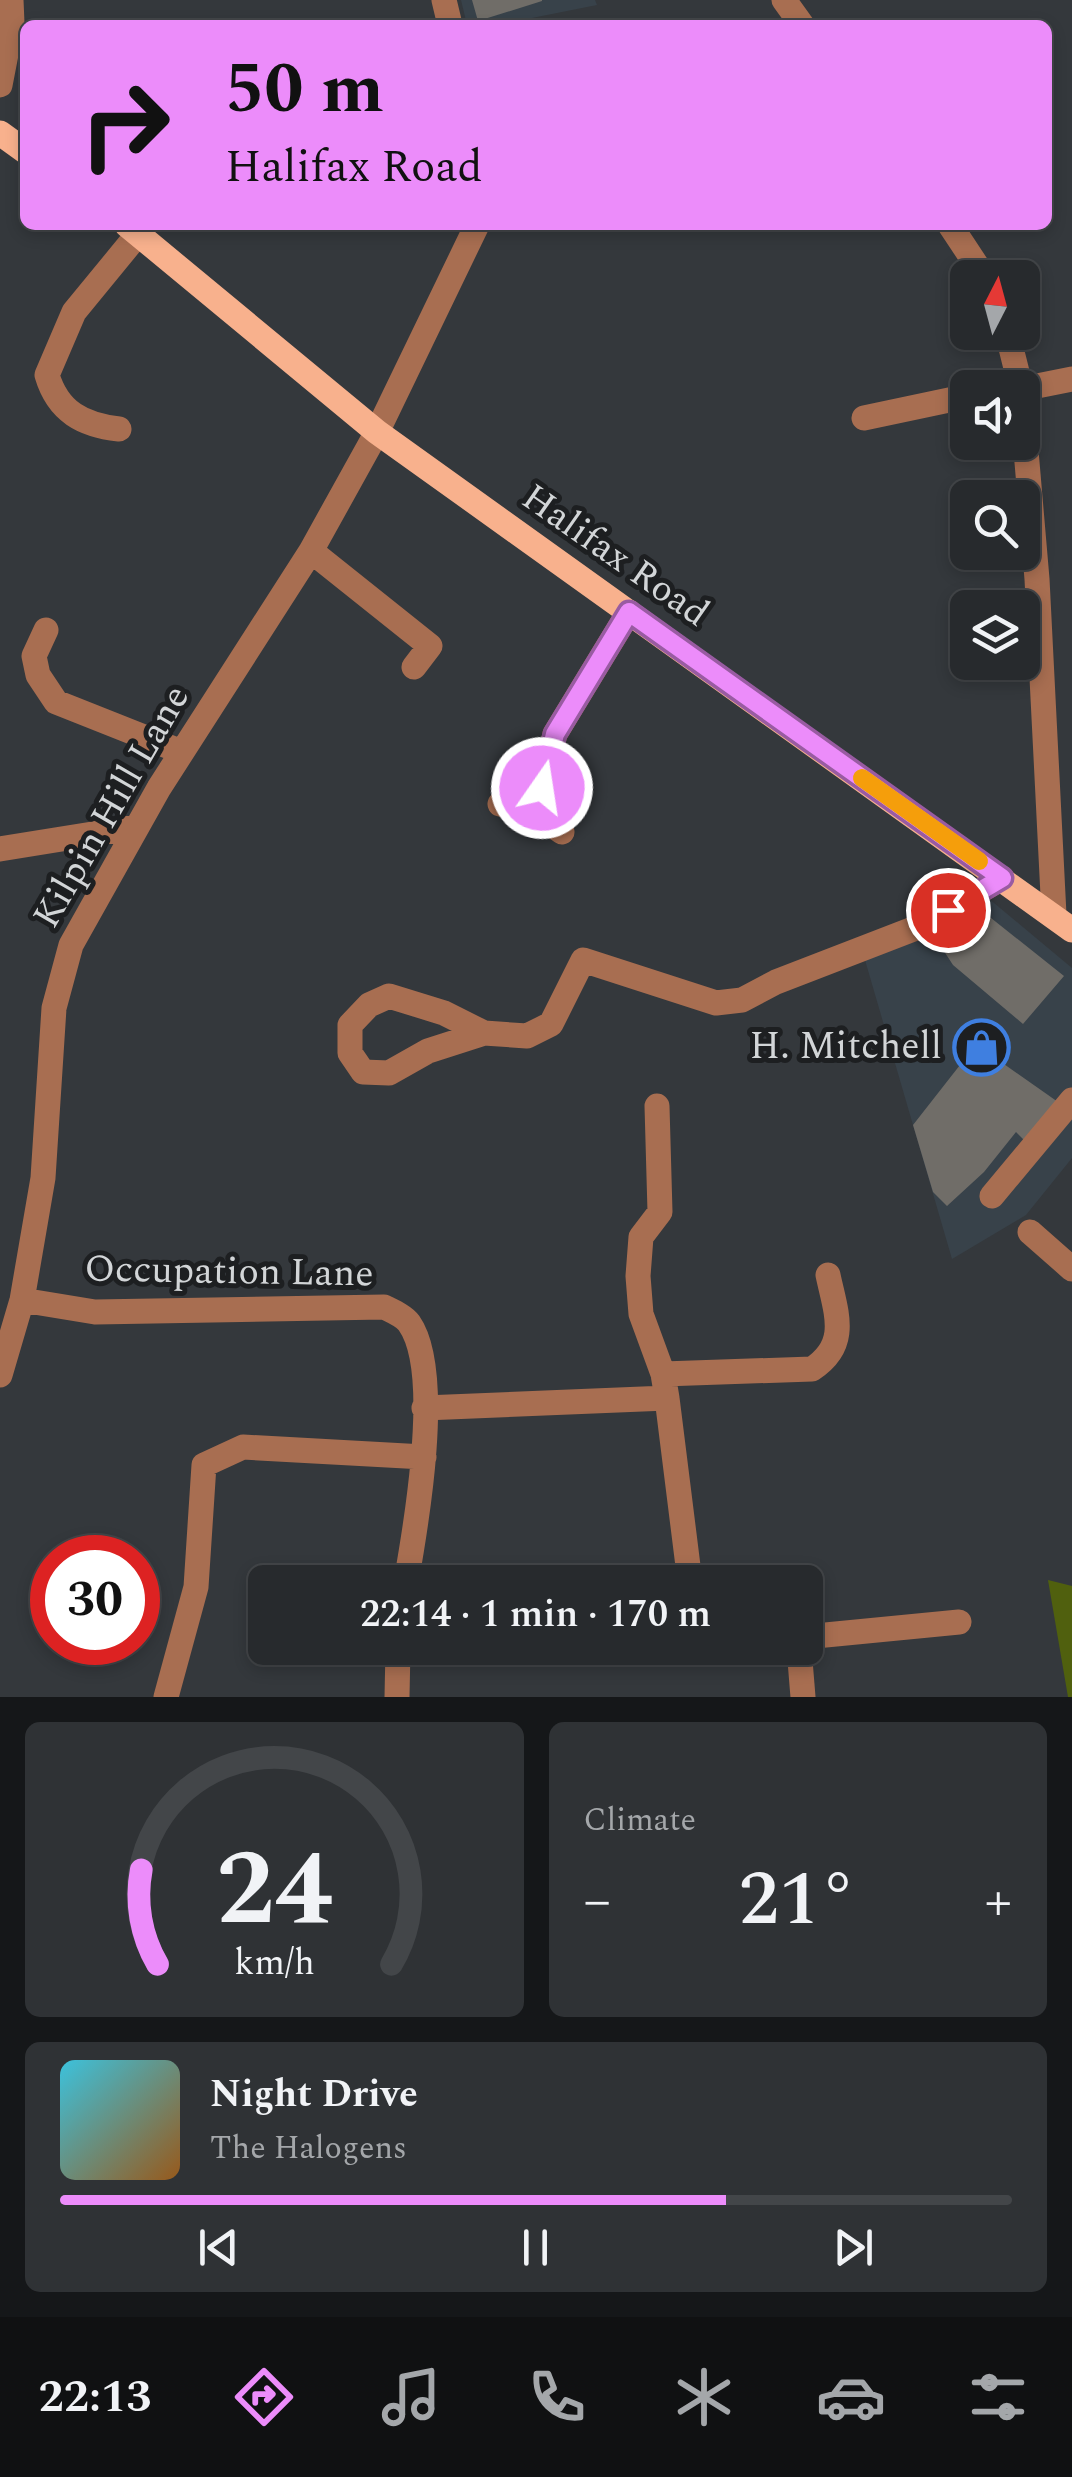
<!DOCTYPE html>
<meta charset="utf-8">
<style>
:root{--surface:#272a2d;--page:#2f3235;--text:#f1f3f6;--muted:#a4a7aa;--line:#434649;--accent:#ec8cfa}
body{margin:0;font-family:Spectral,serif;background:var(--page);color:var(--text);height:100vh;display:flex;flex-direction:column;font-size:38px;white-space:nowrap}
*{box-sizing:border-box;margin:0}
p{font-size:32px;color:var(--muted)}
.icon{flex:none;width:55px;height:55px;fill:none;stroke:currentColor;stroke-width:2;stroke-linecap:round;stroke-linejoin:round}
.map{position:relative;height:1697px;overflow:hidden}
.side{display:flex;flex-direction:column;gap:25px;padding:25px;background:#151719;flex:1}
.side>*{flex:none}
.banner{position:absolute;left:20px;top:20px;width:1032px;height:210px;border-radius:15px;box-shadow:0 5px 15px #0003,0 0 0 2px var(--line);background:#ec8cfa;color:#111;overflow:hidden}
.needle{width:65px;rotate:6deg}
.buttons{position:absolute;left:950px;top:260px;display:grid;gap:20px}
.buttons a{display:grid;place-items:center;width:90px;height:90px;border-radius:15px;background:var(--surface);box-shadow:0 5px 15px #0003,0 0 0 2px var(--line);font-size:50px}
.speed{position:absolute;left:30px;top:1535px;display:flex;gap:20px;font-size:50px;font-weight:700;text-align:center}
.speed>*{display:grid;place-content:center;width:130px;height:130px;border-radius:50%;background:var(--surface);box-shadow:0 5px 15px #0003,0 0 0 2px var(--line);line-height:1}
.speed .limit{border:15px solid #d22;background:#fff;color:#111}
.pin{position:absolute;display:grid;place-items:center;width:85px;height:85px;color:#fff;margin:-42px;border:5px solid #fff;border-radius:50%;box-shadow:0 2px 10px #0007}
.me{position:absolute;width:110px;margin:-55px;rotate:13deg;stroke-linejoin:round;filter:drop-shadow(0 0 8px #0008)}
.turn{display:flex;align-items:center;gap:35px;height:210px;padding:0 40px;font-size:45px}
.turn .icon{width:130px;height:130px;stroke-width:2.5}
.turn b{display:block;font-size:70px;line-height:85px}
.big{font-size:75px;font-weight:600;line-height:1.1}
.side .card{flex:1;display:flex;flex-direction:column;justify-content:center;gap:15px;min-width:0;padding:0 35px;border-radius:15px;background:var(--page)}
.side .dial{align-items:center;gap:0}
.dial svg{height:260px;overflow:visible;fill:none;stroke:var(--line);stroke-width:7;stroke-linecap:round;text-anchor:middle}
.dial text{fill:var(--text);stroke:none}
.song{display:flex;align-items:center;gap:30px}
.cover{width:120px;height:120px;border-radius:15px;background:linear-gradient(135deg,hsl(190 70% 55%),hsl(30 70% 35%))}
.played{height:10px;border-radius:5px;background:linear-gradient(90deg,var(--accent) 70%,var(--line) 70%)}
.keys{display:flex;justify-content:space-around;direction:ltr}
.heat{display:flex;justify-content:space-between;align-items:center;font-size:55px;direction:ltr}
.side .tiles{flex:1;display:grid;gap:25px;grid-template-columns:1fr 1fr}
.card:last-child{grid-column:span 2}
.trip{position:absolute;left:248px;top:1565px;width:575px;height:100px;border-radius:15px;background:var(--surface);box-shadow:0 5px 15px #0003,0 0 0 2px var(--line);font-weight:600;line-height:100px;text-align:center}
.dock{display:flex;height:160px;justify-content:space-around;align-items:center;background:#101112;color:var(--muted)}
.dock .icon{width:70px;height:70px}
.dock .selected{color:var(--accent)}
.dock b{font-size:45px;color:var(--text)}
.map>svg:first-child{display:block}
.built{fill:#38424a}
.green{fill:#50600e}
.building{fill:#706d68}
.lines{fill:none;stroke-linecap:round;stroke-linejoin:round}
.minor{stroke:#a86e51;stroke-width:25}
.major{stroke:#f8b18d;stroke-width:25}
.route-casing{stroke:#995ba2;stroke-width:25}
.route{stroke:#ec8cfa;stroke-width:18}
.slow{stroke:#f59e0b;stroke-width:18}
.labels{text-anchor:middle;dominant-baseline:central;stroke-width:10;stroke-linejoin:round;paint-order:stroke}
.street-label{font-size:38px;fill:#d2d5d7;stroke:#1d1f21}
.poi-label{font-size:38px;fill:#d2d5d7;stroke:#1d1f21;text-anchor:end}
</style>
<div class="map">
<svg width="1072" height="1697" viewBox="0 0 1072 1697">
<rect width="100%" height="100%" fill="#34383c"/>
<path class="built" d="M461,0h134l2,5 -100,20h-30z
M988,898l84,70v190l-46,57 -74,44 -87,-299z"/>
<path class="green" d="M1048,1580l24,6v111h-4z"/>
<path class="building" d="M472,0h70v1l-64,20z
M981,910l83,66 -41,48 -70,-59 -17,-26z
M983,1020l25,21 -14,16 64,45 -30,42 -12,-12 -32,40 -37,34 -14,-14 -20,-67 65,-83 -9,-6z"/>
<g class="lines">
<path class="minor" d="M444,0l6,25
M784,0l18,25
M0,85l12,-62 -1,-23
M950,225l35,53
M1007,332l14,56
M1022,389l50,-10
M1022,404l15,175 17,336
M864,418l104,-22
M119,429c-36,-4 -61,-17 -72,-54l27,-63 64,-78
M311,551l119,95 -16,21
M46,630l-12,26 4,19 18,27 126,50
M500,804l36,10 26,18
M536,814l19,-80 74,-122
M0,849l136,-22
M484,1033l-56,18 -39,22 -26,-1 -13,-19v-28l19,-20 20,-9 55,17 40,20 43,3 24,-12 32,-64 133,43 26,-3 34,-18 145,-56 81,-48
M657,1106l3,106 -19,25 -3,39 3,38 22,60 4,24
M992,1196l80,-96
M1030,1232l42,37
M22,1300l73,12 289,-5c8,4 20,9 25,16 34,48 7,203 -3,259
M663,1374l149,-5c38,-25 24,-56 16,-94
M0,1375l22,-75 21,-122 11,-170 17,-63 88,-157 152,-237 66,-119 100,-207
M424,1408l243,-10 23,184
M805,1637l154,-15
M799,1648l4,49
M166,1697l30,-110 8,-122 39,-18 181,10
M397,1697l1,-49"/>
<path class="major" d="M0,133l25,18
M127,225l250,207 695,498"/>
</g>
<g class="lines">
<defs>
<path id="route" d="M542,788l13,-54 74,-122 373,266 -54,32"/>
</defs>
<use href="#route" class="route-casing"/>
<use href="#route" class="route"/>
<path class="slow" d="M862,778l117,83"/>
</g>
<defs>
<symbol id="shop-ring" viewBox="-11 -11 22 22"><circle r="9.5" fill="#1d1f21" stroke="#3f7fe0" stroke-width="1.5"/><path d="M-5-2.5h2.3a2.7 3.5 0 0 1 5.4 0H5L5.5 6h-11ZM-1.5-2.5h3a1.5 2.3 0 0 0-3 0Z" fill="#3f7fe0"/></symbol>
</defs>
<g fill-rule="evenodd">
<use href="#shop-ring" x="950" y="1016" width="63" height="63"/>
</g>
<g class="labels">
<g class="street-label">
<text transform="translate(615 556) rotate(35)">Halifax Road</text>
<text transform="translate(112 807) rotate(-60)">Kilpin Hill Lane</text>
<text transform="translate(229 1272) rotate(1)">Occupation Lane</text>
</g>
<g class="poi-label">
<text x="942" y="1047">H. Mitchell</text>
</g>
</g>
</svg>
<div class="buttons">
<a><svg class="needle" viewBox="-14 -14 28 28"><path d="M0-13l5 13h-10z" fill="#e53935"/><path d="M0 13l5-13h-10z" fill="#a4a7aa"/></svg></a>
<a><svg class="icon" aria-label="sound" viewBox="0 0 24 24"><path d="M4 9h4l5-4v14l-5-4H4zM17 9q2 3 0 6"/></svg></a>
<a><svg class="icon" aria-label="search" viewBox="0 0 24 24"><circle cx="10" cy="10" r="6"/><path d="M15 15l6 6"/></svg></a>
<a><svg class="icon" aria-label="layers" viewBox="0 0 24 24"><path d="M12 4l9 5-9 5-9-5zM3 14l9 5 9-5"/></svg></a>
</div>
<div class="speed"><div class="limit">30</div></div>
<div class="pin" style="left:948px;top:910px;background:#d93025"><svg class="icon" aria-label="arrive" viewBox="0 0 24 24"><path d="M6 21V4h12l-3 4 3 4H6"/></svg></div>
<svg class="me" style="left:542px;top:788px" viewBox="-20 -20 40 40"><circle r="17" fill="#ec8cfa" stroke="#fff" stroke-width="3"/><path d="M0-11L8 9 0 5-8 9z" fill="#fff"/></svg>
<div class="trip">22:14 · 1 min · 170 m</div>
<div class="banner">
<div class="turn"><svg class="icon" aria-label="right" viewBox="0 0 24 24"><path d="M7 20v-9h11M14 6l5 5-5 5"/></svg><div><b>50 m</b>Halifax Road</div></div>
</div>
</div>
<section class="side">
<div class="tiles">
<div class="card dial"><svg viewBox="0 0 100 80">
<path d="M14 69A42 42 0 1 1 86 69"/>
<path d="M14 69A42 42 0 0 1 9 40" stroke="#ec8cfa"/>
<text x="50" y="56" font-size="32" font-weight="700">24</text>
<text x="50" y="72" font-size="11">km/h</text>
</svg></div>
<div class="card"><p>Climate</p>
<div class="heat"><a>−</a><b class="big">21°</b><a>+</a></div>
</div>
<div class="card">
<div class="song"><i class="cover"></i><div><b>Night Drive</b><p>The Halogens</p></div></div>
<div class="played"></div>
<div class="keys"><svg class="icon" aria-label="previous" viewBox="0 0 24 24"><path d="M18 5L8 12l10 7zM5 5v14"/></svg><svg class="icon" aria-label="pause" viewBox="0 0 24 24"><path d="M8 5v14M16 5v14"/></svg><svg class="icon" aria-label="next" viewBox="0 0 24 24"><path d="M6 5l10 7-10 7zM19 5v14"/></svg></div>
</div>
</div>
</section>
<nav class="dock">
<b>22:13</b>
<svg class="icon selected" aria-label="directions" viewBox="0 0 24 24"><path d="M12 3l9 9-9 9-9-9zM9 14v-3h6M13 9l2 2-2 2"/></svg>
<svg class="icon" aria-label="music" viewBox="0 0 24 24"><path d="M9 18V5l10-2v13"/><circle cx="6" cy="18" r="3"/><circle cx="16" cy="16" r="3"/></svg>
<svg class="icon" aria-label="phone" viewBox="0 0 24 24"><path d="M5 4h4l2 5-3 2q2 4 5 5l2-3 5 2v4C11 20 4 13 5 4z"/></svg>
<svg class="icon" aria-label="climate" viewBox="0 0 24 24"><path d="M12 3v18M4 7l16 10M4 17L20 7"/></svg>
<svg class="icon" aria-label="car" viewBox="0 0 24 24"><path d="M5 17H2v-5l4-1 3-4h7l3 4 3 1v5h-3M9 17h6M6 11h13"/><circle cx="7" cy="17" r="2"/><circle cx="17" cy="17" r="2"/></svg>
<svg class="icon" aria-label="filters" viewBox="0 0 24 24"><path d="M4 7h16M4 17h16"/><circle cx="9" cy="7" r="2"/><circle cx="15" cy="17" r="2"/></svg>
</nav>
